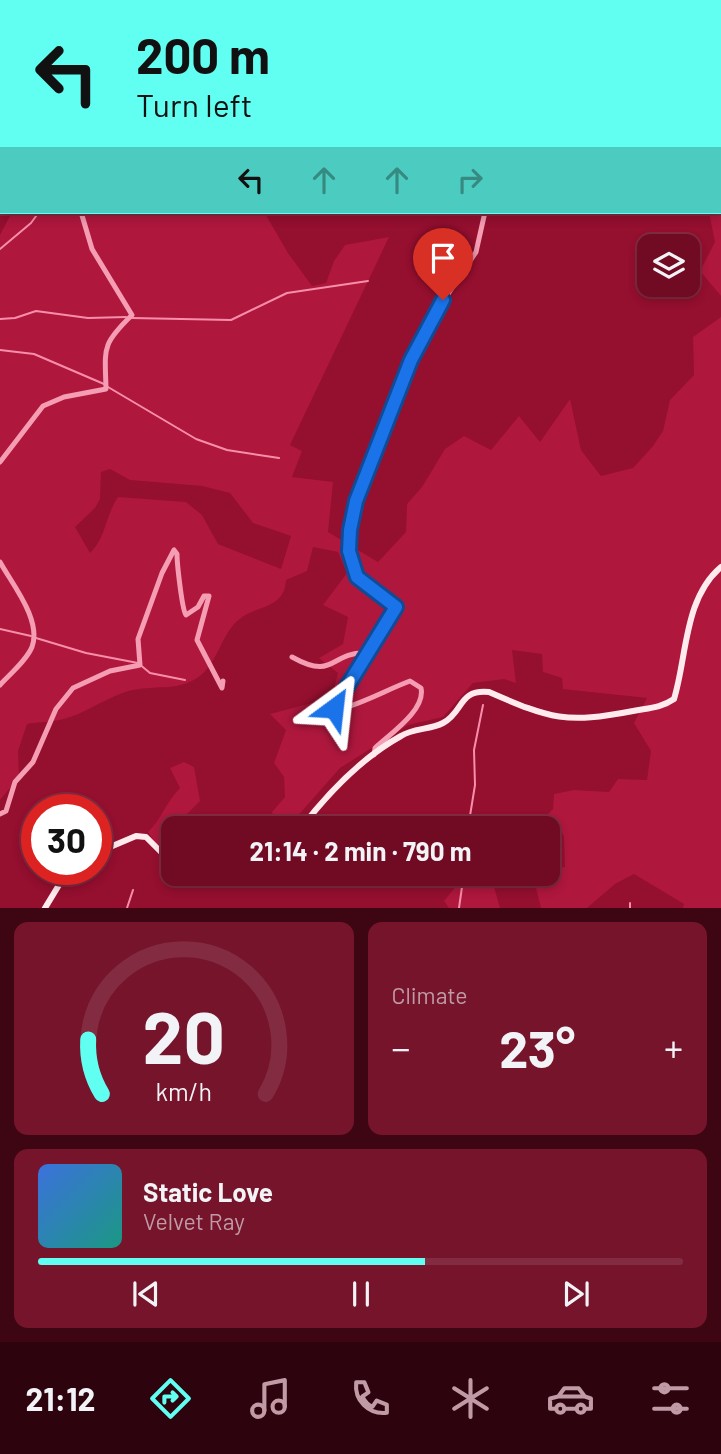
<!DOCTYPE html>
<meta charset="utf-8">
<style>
:root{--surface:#700b23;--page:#75142b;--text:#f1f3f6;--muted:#c09ba6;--line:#822b41;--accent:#60fff1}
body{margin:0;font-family:Barlow,sans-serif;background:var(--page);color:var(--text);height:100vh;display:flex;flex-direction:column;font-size:26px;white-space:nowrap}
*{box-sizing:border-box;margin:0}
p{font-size:23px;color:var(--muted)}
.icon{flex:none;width:38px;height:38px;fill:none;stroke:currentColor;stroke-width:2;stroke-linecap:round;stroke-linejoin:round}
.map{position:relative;height:908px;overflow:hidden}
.drawer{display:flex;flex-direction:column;gap:14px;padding:14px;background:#3e0613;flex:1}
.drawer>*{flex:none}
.top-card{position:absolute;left:0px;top:0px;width:721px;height:214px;box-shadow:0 4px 10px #0003,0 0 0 2px var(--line);background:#60fff1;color:#111;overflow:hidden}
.buttons{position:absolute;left:637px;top:234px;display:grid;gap:14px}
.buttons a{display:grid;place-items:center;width:63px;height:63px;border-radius:14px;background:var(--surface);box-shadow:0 4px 10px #0003,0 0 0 2px var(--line);font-size:35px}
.speed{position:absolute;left:21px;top:794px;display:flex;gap:14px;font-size:35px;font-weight:700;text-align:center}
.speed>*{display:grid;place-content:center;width:91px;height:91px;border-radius:50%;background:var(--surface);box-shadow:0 4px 10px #0003,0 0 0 2px var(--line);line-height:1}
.speed .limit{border:10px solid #d22;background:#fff;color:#111}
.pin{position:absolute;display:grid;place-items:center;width:60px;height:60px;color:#fff;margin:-72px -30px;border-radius:50% 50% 50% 0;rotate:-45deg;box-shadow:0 0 7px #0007}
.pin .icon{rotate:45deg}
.me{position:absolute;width:77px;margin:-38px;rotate:30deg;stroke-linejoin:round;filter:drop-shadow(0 0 5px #0008)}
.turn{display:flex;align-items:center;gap:24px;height:147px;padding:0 21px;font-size:32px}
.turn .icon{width:91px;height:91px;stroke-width:2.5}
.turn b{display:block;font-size:49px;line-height:60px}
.lanes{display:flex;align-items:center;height:66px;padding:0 21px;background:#0003;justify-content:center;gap:35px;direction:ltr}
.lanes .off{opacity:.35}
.big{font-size:52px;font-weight:700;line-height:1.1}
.drawer .widget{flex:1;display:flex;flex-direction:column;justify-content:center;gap:10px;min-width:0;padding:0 24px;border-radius:14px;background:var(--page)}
.drawer .dial{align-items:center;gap:0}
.dial svg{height:182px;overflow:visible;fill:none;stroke:var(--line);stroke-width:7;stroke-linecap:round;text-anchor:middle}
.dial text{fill:var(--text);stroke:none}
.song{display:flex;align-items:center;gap:21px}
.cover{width:84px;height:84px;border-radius:10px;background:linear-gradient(135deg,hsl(220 70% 55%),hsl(170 70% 35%))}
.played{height:7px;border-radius:4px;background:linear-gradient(90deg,var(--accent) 60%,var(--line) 60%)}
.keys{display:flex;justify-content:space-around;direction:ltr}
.heat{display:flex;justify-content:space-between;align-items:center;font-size:38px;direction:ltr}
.drawer .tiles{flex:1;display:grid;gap:14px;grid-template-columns:1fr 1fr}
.widget:last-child{grid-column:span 2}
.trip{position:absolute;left:161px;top:816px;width:399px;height:70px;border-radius:14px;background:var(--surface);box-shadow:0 4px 10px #0003,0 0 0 2px var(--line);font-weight:700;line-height:70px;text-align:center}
.tabs{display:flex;height:112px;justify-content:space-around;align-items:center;background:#2d040e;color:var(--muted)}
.tabs .icon{width:49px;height:49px}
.tabs .selected{color:var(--accent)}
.tabs b{font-size:32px;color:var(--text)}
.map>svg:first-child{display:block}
.green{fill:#af173d;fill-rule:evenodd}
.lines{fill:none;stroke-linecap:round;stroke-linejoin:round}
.stream{stroke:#f88eaa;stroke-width:2}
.minor{stroke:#f49db3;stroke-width:5}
.major{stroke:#ffeaee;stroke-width:6}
.route-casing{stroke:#114b97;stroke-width:18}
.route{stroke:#1a73e8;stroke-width:12}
</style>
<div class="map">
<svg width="721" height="908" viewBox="0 0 721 908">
<rect width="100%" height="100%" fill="#950f2f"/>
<path class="green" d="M0,0h721v56l-2,-54h-717l-2,101z
M719,197h2v99l-21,-25 15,-29 -6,-30h10z
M12,212h252l24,41 24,33 14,-3 8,-22 11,-16 44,-8 -99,208 12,6 -10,26 41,5 -5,50 50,30 28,-30 1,-28 15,-17 23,-38 19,-13 27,14 28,-34 21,26 30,-43 11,51 20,26 32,-8 20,-22 10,-15 7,-31 24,-25 -1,-38 28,-20v591h-38l1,-4 -50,-30 -19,10 -28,24h-46l-6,-24 -42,-1 7,25h-51l-5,-7 13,-16 3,-12h88v-3l17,-3 -1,-30 -6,-15 -12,-6 7,-7 1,-15 20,-4 35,2 9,-13 29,1 4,-29 -17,-28 13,-25 -84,-9 -1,-11 -19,-6 -1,-18 -30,-4 4,33 -12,-4 -31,4 -30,34 -35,8 -68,43 -53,60h-10l-5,-16 13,-15 -1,-20 -10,-14 12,-33 -16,-16 46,-12 18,-13 4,-16 -19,-15 24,-14 5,-27 -25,-12 24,-32 -9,-21 -25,-5 -6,24 -21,9c-1,28 -27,25 -45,38 -21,15 -22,46 -44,60 -18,12 -37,8 -58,11 -26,3 -49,23 -75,30 -12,3 -25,3 -37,5l-9,27 1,26 -19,23v-565zM110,469l20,11 72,6 28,7 23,30 38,13 -10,33 -63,-25 -16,-29 -16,-13 -68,-5c-13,19 -12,41 -28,56l-15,-26 20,-19 5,-9 1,-27z
M184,762l10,5 6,34 -27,27v7l-16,10 -9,-13c14,-13 17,-29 32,-44l-10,-20z"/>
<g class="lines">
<path class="stream" d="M25,2l1,-2
M301,2l2,-2
M409,2l2,-2
M0,249l31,-26 8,-11
M132,318l99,2 56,-27 81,-12
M0,319l15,-1 21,-7 52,7 38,-1
M0,350l34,4 70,30
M108,387l88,52 31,11 52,8
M0,629l31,7
M36,638l50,15 52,10 12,10 35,7
M468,828l7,-43 -1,-35 9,-45
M630,903v5
M127,908l6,-18
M459,908l5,-35"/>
<path class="minor" d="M0,31l2,1
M719,32l2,-1
M0,65l2,-16
M0,69l2,7
M719,103l2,2
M0,182l2,-1
M0,462l43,-56 21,-9 42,-8c-1,-41 -5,-44 26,-74l-40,-66 -11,-37
M174,550l3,4c0,9 5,56 9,61l12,-8 6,-11h5l-12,44 25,48 1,-7
M0,562c12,22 42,58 32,85 -6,14 -22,27 -32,38
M292,657c43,24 38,-5 73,-4
M374,755l1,-7c15,-14 51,-38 46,-60l-11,-7c-24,9 -48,23 -73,29l-3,-2 62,-101 -25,-17 -16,-18 -6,-21 4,-38 57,-153 14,-30 52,-78 9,-40
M0,814l6,-3 9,-29 18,-20 23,-53 17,-21 37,-17 30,-6 -2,-26 24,-66 12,-23"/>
<path class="major" d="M301,828c28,-36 60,-70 100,-92 12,-8 29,-6 42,-13 21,-11 15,-34 46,-31 62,27 77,32 144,19 15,-3 28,-3 41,-12 13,-42 10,-101 47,-132
M96,853l40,-17 10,1 27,27
M45,908l17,-28 11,-10"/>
</g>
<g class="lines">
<defs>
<path id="route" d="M334,708l62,-101 -39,-30 -8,-26 1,-21 6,-29 55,-141 32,-60"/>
</defs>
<use href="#route" class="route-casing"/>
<use href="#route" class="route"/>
</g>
</svg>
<div class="buttons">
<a><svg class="icon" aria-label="layers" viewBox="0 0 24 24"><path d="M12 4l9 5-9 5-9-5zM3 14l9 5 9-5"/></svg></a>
</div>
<div class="speed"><div class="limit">30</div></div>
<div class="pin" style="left:443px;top:300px;background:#d93025"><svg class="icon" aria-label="arrive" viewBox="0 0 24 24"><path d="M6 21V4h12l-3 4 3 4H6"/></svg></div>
<svg class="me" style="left:334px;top:708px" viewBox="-20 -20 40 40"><path d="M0-17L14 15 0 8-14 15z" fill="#1a73e8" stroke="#fff" stroke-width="4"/></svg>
<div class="trip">21:14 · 2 min · 790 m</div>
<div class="top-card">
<div class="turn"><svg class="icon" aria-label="left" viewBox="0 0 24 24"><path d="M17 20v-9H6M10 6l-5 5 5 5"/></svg><div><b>200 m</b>Turn left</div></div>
<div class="lanes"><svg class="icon" aria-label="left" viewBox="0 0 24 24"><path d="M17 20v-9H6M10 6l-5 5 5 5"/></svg><svg class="icon off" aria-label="ahead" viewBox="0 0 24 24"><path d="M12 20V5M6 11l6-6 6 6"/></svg><svg class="icon off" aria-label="ahead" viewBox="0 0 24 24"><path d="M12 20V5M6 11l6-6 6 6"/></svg><svg class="icon off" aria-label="right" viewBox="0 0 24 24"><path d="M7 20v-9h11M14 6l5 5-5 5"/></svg></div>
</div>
</div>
<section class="drawer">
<div class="tiles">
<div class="widget dial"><svg viewBox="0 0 100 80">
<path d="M14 69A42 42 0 1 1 86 69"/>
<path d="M14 69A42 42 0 0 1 8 45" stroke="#60fff1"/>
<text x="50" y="56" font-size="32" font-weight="700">20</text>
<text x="50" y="72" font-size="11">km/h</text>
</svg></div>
<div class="widget"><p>Climate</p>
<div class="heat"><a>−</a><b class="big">23°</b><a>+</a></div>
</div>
<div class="widget">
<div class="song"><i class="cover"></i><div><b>Static Love</b><p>Velvet Ray</p></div></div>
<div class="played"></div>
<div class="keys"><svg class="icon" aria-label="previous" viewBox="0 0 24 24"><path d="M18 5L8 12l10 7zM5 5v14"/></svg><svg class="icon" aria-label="pause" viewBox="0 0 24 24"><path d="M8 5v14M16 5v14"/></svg><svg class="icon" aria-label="next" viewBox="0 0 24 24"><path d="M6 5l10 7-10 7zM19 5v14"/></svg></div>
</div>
</div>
</section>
<nav class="tabs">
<b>21:12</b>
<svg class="icon selected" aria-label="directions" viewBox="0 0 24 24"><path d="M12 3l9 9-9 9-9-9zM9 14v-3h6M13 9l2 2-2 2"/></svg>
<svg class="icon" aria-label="music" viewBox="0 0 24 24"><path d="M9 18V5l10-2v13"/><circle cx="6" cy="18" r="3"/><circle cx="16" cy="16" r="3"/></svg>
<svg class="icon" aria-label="phone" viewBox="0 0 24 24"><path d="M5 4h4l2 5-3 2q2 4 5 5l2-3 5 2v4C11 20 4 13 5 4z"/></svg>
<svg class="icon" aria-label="climate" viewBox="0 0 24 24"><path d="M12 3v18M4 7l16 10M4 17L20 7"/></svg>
<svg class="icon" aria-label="car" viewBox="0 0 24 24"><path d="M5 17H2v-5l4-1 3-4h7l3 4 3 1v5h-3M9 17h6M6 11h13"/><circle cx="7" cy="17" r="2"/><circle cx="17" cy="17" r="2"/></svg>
<svg class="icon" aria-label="filters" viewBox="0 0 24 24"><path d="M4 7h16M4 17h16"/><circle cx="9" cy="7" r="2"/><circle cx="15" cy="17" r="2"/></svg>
</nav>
